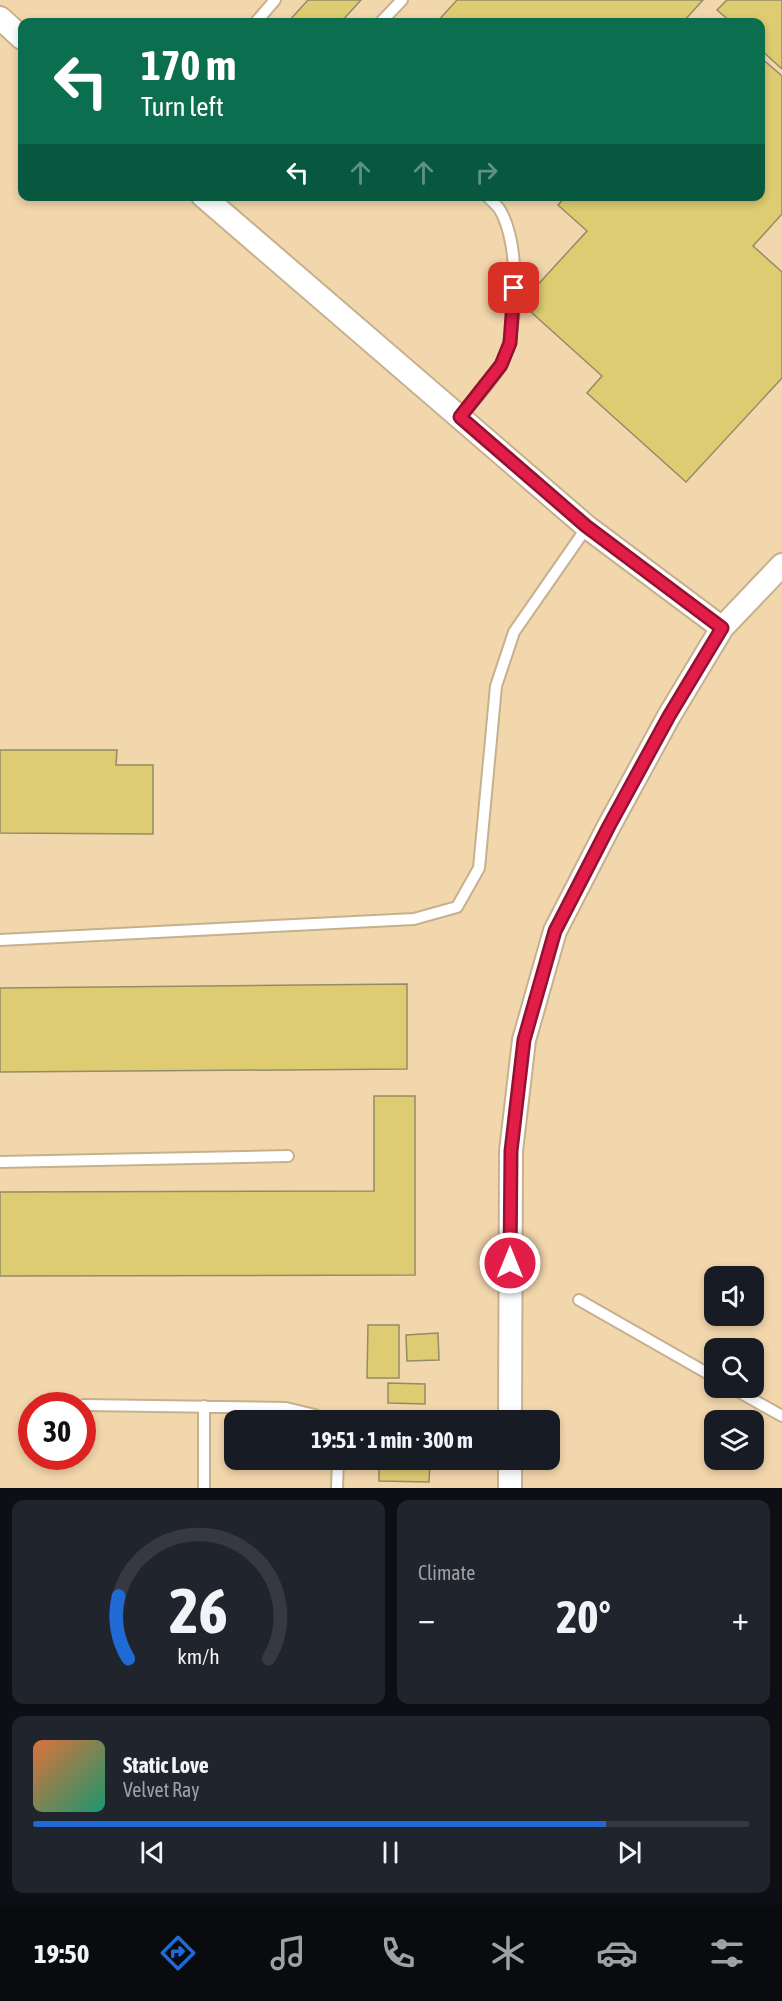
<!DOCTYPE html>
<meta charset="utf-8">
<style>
:root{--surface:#171b24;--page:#20242c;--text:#f1f3f6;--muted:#9ea1a6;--line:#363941;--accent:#206ad5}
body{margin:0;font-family:"Asap Condensed",sans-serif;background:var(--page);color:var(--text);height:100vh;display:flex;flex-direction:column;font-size:22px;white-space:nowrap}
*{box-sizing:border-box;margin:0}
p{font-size:20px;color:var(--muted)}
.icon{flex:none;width:33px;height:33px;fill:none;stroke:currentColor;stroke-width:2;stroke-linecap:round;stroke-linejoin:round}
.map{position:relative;height:1488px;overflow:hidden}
.panel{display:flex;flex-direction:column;gap:12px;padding:12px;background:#0d0f14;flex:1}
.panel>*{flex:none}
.top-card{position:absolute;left:18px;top:18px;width:747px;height:183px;border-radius:12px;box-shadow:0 3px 9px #0003;background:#0b6e4f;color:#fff;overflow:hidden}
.tools{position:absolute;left:704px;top:1266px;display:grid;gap:12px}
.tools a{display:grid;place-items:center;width:60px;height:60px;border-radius:12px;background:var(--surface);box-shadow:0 3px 9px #0003;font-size:30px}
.speed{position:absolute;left:18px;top:1392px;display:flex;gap:12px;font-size:30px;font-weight:700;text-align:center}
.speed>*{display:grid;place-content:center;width:78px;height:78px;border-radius:50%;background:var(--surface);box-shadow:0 3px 9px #0003;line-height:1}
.speed .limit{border:9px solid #d22;background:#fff;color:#111}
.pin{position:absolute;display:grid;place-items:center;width:51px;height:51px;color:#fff;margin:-26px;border-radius:12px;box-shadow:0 3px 9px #0006}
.me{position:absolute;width:66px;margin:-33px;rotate:0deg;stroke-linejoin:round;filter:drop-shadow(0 0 4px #0008)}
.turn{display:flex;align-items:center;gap:21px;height:126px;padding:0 24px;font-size:27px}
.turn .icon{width:78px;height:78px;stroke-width:2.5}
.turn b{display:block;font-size:42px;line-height:51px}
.lanes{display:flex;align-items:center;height:57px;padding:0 24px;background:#0003;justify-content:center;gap:30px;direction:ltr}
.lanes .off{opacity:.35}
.big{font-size:45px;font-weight:700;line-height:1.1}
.panel .card{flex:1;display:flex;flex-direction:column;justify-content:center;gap:9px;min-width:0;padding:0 21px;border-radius:12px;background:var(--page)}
.panel .dial{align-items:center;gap:0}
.dial svg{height:156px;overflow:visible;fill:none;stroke:var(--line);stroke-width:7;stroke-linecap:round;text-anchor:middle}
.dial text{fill:var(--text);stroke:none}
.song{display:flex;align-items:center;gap:18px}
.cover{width:72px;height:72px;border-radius:9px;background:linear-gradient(135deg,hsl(20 70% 55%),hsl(160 70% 35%))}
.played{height:6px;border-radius:3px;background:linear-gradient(90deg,var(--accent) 80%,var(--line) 80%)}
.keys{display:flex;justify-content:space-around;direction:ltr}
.heat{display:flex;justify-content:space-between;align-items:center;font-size:33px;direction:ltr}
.panel .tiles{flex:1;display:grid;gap:12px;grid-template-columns:1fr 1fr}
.card:last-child{grid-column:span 2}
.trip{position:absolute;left:224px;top:1410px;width:336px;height:60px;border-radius:12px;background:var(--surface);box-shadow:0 3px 9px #0003;font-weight:700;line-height:60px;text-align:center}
.menu{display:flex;height:96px;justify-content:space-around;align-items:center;background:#090b0e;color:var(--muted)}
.menu .icon{width:42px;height:42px}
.menu .selected{color:var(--accent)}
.menu b{font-size:27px;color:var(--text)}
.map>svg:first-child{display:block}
.built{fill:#f2d6ac;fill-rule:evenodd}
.building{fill:#decc72;stroke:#938c66;stroke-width:1.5}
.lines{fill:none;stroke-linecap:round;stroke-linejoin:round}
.service-casing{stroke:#c7b08e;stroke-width:14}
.minor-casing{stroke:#c7b08e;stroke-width:26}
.service{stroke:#fff;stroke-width:10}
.minor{stroke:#fff;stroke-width:22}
.route-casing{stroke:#92132f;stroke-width:15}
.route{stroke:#e11d48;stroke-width:10}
</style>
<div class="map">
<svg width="782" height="1488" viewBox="0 0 782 1488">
<rect width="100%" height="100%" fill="#fbe4c0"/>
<path class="built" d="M0,0h782v1488h-782zM22,22h738v174h-738zM714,1276h39v40h-39zM714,1348h39v40h-39zM32,1406h50v50h-50zM234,1420h315v40h-315zM714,1420h39v40h-39z"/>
<path class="building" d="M308,0h53l-20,22h-53z
M457,0h246l-20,22h-246z
M727,0h55v69l-22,-20v-27h-29l-14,-12z
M760,57l22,19v138l-29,32 29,26v106l-96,104 -99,-89 15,-17 -81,-73 66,-72 -29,-26 8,-9h194z
M0,750h117l-1,15h37v69l-153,-1z
M407,984v85l-407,3v-84z
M374,1096h41v179l-415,1v-84l374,-1z
M368,1325h31v53h-32z
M438,1333l1,27 -32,1 -1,-26z
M388,1383l37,1v20l-37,-1z
M379,1460h51l-1,22 -50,-1z"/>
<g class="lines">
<defs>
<path id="service" d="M256,22l19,-22
M381,22l21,-22
M460,417c12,-15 35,-38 42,-54 17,-36 18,-119 -2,-153 -3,-5 -9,-10 -13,-14
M0,940l414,-21 43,-12 22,-39 17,-182 18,-54 73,-105
M0,1162l288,-6
M579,1300l135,77
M732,1388l50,28
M84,1405l202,3 29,7 5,5
M204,1488v-82
M337,1488l1,-28"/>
<path id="minor" d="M0,18l22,20
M203,196l384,331 135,101
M510,1420l1,-269 13,-111 31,-109 54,-105 60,-110 53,-88 60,-63
M510,1488v-28"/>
</defs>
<use href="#service" class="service-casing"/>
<use href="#minor" class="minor-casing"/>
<use href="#service" class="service"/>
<use href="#minor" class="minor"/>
</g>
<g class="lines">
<defs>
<path id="route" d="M510,1263l1,-112 13,-111 31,-109 54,-105 60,-110 53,-88 -136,-102 -126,-109 41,-52 9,-22 4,-55"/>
</defs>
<use href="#route" class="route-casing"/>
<use href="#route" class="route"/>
</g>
</svg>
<div class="tools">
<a><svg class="icon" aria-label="sound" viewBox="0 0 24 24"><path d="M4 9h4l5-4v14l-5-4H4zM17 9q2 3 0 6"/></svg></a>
<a><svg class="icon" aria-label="search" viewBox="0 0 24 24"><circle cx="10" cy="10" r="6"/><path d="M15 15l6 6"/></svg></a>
<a><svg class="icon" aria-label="layers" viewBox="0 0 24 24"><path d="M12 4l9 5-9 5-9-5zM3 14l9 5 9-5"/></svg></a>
</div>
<div class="speed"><div class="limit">30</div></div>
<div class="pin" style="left:514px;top:288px;background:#d93025"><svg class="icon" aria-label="arrive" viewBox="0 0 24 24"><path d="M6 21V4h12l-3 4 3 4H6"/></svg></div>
<svg class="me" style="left:510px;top:1263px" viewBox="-20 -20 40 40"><circle r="17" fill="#e11d48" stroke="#fff" stroke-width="3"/><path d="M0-11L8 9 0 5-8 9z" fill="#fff"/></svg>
<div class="trip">19:51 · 1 min · 300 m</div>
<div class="top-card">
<div class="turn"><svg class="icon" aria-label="left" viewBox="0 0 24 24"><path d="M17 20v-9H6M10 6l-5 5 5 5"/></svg><div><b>170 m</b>Turn left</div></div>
<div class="lanes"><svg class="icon" aria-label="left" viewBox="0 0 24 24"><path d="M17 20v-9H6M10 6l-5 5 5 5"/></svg><svg class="icon off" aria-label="ahead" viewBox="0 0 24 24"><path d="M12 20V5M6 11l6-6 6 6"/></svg><svg class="icon off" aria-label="ahead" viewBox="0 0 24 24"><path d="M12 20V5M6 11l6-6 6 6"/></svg><svg class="icon off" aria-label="right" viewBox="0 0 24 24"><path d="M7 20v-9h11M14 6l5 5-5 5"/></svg></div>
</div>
</div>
<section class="panel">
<div class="tiles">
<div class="card dial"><svg viewBox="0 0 100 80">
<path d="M14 69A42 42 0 1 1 86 69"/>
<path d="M14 69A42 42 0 0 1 9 37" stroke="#206ad5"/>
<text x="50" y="56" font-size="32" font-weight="700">26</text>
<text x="50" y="72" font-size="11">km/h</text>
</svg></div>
<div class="card"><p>Climate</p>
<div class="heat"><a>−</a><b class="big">20°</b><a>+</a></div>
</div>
<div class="card">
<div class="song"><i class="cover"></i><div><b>Static Love</b><p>Velvet Ray</p></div></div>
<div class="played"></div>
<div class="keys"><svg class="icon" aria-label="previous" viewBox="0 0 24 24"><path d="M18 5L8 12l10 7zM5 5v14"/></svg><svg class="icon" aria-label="pause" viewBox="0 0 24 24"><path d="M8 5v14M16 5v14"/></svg><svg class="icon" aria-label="next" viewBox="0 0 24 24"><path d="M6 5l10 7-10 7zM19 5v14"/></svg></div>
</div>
</div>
</section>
<nav class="menu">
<b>19:50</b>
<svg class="icon selected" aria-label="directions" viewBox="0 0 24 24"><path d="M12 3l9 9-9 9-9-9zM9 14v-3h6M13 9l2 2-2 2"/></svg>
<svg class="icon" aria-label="music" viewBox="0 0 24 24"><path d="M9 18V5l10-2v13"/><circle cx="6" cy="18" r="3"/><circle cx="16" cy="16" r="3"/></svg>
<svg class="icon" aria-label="phone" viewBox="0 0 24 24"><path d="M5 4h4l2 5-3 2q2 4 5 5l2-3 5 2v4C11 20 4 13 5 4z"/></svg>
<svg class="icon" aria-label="climate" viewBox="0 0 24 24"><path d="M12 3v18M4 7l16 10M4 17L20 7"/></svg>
<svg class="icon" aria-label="car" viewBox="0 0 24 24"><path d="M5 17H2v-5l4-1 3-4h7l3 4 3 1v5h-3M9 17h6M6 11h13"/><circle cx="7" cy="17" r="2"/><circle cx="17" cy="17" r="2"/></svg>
<svg class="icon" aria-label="filters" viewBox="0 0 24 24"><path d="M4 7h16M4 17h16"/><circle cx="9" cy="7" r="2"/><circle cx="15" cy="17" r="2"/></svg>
</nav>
